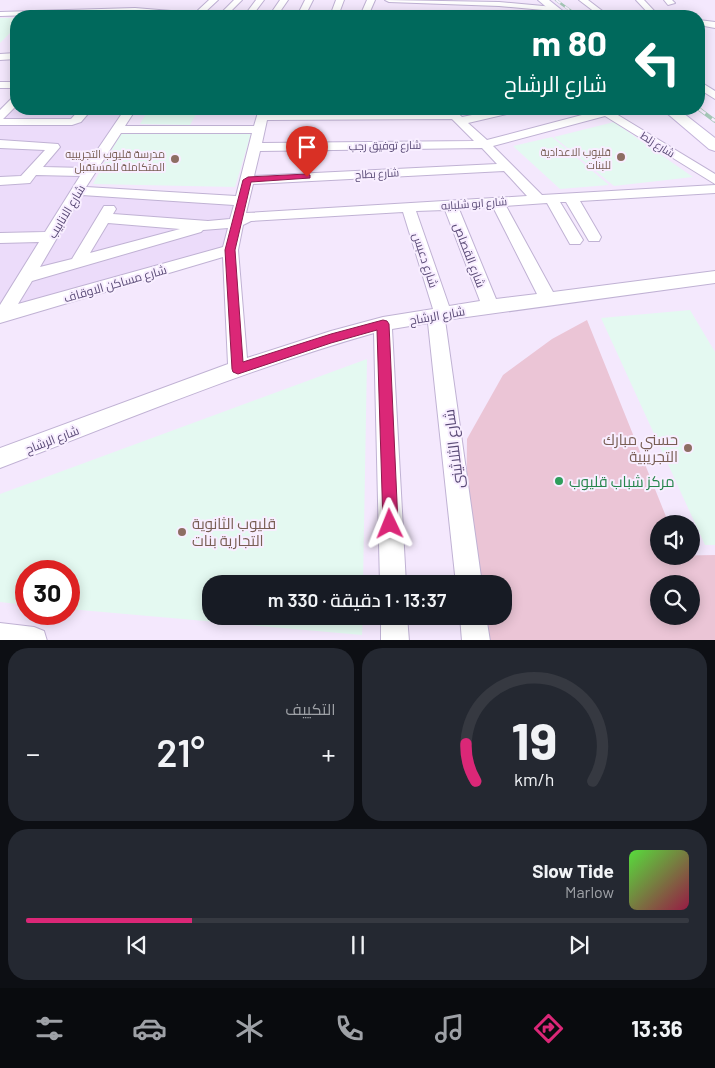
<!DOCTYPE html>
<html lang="ar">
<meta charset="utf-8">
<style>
:root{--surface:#171b24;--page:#242831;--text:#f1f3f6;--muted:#9ea1a6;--line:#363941;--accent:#db2777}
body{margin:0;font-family:Barlow,Cairo,sans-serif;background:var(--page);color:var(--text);direction:rtl;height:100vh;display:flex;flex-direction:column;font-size:19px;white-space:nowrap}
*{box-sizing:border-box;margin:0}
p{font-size:16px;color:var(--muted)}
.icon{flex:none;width:28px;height:28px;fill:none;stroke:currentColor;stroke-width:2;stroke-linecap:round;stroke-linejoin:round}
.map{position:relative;height:640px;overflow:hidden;direction:ltr}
.side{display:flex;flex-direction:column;gap:8px;padding:8px;background:#0d0f14;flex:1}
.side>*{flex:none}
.top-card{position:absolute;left:10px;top:10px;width:695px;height:105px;border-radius:20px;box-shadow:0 2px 12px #0003;direction:rtl;background:#00695c;color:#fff;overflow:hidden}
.controls{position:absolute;left:650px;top:515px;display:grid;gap:10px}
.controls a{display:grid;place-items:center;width:50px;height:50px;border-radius:50%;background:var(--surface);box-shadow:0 2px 12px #0003;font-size:25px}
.speed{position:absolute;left:15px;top:560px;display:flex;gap:10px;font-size:25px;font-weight:700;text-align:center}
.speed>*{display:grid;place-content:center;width:65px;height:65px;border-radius:50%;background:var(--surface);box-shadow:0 2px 12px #0003;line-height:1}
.speed .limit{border:8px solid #d22;background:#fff;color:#111}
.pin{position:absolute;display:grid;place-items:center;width:42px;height:42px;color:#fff;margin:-51px -21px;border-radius:50% 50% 50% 0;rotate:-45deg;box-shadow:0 0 5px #0007}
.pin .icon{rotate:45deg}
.me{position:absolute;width:55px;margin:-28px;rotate:358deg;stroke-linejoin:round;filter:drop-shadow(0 0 4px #0008)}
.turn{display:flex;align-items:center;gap:18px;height:105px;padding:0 15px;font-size:22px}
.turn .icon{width:65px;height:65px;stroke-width:2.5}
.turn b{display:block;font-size:35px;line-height:42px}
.big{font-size:38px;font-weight:600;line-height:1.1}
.side .widget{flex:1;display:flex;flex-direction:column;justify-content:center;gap:8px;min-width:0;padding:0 18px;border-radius:20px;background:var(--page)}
.side .dial{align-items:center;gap:0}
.dial svg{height:130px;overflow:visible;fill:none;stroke:var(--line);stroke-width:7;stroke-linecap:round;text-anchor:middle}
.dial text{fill:var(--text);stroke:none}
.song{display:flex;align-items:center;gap:15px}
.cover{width:60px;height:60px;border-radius:8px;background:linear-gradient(135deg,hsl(110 70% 55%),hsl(340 70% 35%))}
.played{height:5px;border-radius:2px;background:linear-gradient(90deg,var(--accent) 25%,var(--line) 25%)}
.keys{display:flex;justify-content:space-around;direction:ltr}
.heat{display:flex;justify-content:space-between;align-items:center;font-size:28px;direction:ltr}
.side .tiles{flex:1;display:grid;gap:8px;grid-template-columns:1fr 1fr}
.widget:last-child{grid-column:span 2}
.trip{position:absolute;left:202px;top:575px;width:310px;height:50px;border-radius:20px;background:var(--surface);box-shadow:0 2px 12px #0003;font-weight:600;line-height:50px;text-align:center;direction:rtl}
.menu{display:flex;height:80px;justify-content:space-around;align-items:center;background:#090b0e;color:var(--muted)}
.menu .icon{width:35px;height:35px}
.menu .current{color:var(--accent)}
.menu b{font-size:22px;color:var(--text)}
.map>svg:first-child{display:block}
.residential{fill:#ecdcfa}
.education{fill:#e4f9f1}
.green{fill:#ebc5d6;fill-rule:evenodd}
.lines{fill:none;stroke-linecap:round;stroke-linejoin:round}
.minor-casing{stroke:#c0b2d4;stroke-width:2}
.secondary-casing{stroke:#c4b4db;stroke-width:2}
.minor{fill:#fff;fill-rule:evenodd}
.secondary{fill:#fff;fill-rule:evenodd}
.rail-far1-casing{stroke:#a5c7b7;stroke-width:2.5}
.rail-casing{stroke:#a5c7b7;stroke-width:4}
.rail-far1{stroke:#f8eeff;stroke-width:2;stroke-dasharray:5.5;stroke-linecap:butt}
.rail{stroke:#f8eeff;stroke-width:2.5;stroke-dasharray:8;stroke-linecap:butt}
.route{fill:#db2777;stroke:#8e194d}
.education-dot{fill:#8d6e63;stroke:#f8eeff;stroke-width:2}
.leisure-dot{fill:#2e9e5b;stroke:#f8eeff;stroke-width:2}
.labels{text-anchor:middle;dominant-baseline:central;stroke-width:4;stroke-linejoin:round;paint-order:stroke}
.far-street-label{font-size:11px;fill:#5a4b77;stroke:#f8eeff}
.far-education-label{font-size:11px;fill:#785e54;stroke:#f8eeff;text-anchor:end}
.street-label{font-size:12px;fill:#5a4b77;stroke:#f8eeff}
.near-education-label{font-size:15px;fill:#785e54;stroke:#f8eeff;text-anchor:end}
.near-street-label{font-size:15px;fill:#5a4b77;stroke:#f8eeff}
.near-leisure-label{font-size:15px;fill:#27864d;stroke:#f8eeff;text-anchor:start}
</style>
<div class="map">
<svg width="715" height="641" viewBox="0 0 715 641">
<rect width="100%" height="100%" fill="#f4e8fd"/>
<path class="residential" d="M16,107v2h110l-56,83 166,11 -11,46 -225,63v-189z"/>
<path class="education" d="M0,18h16v9l-16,16z
M149,109h50l-9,16 -50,-1z
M614,122l79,55 -79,9 -60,-49z
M121,133l130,1 -16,53 -142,-3z
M552,137l57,48 -49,4 -47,-43z
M690,310l25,42v193h-10l-104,-227z
M367,359l-4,225h-152v32h152l-1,19 -293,-26v-38h-43v34l-26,-3v-108z"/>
<path class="green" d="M587,320l82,204h-10v32l56,-1v85h-233l-4,-24h26v-32h-31l-7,-44 1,-101 36,-64 49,-36zM659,584h32v32h-32z"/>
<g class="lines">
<defs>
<path id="minor" d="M209,0h9l-14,13 7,3h-30l-46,-4 -135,4v-4l135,-4 60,5z
M234,0h8l-16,16h-8z
M256,0h8l-12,16h-8z
M280,0h8l-11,16h-8z
M305,0h8l-8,16h-8z
M336,0h8l-6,16h-8z
M367,0h8l-7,16h-8z
M385,0l114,2 55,5 4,2 -4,2 -55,-5 -110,-4z
M579,0h9l21,16h-9z
M636,0h8l15,16h-8z
M664,0h8l3,3 -7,2z
M699,20l16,2v6l-16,-3z
M16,53v6l-16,1v-6z
M699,81l16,10v8l-16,-10z
M0,82h16v6h-16z
M16,97v9l-13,13h68l9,-10h12l-11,13 -9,3h-72v-15l12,-12z
M125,109h11l-11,17h129l5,-17h10l-1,5 177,-1 -3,-4h11l9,8 40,-8h19l-1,2 -52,12 19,17 110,-29 -1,-2h12l107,65v10l-110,-68 -112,30 49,49 173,-10v8l-135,8 21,36 -2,4h-10l-23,-39h-6l23,38 -3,4h-10l-23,-41 -41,3 47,86 162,-21v12l-270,37 37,264h-26l-28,-261 -36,6 14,255h-26l-6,-251c-127,36 -250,88 -374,135v-20l228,-84 -5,-107 -223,66v-18l39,-63 -39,1v-10l45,-1 35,-56 -44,-1 -6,8 -30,2v-8l21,-1 24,-26 -45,-2v-8l58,4 2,3 -17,20 42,1zM452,119l22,22 -212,2 5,-23zM121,133h131l-16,63 -150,-9zM482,148l15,16 -243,12 6,-25zM504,171l23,25 -281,17 7,-29zM82,195l152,10 -4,14 -22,2 -95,-7 3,-5 -2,-3h-10l-32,53 -32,8zM493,207l44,87 -41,5 -37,-90zM445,210l35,91 -31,5 -33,-95zM403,212l30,97 -50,8 -52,14 -84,27 -9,-108 5,-25 8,-4zM108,223l72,6 -90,24zM228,228l-5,19 -205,57 14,-23 169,-49 2,-2z
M381,616h26l2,25h-28z
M460,616h26l4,25h-28z
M0,623l34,4 10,4 3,10h-47z"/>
<path id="secondary" d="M538,0h11l20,16h-12z
M662,109h16l37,29v13l-6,-2z"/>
</defs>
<use href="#minor" class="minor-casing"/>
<use href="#secondary" class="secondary-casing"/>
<use href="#minor" class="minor"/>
<use href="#secondary" class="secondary"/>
<defs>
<path id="rail-far1" d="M556,0l22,16"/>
<path id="rail" d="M699,109l16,12"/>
</defs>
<use href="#rail-far1" class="rail-far1-casing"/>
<use href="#rail" class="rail-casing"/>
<use href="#rail-far1" class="rail-far1"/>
<use href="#rail" class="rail"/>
</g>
<path class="route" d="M307,174l3,1v3l-59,4 -16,68 8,112 88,-28 52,-14 4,1 2,3 9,200 -2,5 -6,3 -5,-3 -2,-5 -6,-194 -46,13 -93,31 -5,-2 -1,-3 -7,-119 18,-70 5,-3z"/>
<g class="education-dot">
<circle cx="621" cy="157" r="5"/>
<circle cx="175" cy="159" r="5"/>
<circle cx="688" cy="448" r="5"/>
<circle cx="182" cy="532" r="5"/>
</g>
<circle class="leisure-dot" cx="559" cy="481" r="5"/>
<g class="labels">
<g class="far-street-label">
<text transform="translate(658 144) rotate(32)">شارع زلط</text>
<text transform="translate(385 145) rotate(-1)">شارع توفيق رجب</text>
<text transform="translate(377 173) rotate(-3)">شارع بطاح</text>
<text transform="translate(474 203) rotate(-4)">شارع ابو شلبايه</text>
</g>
<g class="far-education-label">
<text x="611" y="151">قليوب الاعدادية<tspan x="611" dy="13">للبنات</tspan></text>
<text x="165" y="153">مدرسة قليوب التجريبيه<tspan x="165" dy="13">المتكاملة للمستقبل</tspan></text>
</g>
<g class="street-label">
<text transform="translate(66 211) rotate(-59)">شارع الانابيب</text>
<text transform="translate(470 255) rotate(69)">شارع القصاص</text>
<text transform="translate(426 260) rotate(72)">شارع دعبس</text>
<text transform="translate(115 283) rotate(-16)">شارع مساكن الاوقاف</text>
<text transform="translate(437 315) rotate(-10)">شارع الرشاح</text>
<text transform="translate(52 439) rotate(-21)">شارع الرشاح</text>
</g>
<g class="near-education-label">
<text x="678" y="439">حسني مبارك<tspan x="678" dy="17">التجريبية</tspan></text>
<text x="192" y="523" text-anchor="start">قليوب الثانوية<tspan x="192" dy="17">التجارية بنات</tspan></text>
</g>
<g class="near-street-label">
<text transform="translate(453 449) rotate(-97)">شارع الثلاثينى</text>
</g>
<g class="near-leisure-label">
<text x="569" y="481">مركز شباب قليوب</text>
</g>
</g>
</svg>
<div class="controls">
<a><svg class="icon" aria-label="sound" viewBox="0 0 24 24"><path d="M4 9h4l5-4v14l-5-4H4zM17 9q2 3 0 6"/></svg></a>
<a><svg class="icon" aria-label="search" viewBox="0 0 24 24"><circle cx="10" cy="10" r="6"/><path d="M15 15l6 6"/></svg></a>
</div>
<div class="speed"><div class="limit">30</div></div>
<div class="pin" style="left:307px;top:177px;background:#d93025"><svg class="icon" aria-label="arrive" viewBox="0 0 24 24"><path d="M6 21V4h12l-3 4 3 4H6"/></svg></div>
<svg class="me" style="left:390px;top:524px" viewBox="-20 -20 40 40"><path d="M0-17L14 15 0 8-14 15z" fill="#db2777" stroke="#fff" stroke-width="4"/></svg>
<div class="trip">13:37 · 1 دقيقة · 330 m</div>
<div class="top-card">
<div class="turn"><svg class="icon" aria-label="left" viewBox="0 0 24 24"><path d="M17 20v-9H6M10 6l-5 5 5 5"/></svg><div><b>80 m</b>شارع الرشاح</div></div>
</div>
</div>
<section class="side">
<div class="tiles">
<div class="widget dial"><svg viewBox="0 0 100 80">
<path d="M14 69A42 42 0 1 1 86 69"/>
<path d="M14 69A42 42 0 0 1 8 46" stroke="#db2777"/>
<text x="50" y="56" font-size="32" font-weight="700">19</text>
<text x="50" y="72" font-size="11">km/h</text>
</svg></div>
<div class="widget"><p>التكييف</p>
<div class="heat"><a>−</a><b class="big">21°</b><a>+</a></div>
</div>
<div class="widget">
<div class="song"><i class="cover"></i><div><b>Slow Tide</b><p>Marlow</p></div></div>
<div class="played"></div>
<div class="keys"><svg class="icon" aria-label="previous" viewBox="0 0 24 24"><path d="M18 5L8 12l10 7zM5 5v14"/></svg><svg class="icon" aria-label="pause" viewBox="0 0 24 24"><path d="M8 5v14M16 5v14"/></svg><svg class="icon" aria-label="next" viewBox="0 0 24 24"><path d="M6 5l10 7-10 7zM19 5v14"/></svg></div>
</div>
</div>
</section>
<nav class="menu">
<b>13:36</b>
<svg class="icon current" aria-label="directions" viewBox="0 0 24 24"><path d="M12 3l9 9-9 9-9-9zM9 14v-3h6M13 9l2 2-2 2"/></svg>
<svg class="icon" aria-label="music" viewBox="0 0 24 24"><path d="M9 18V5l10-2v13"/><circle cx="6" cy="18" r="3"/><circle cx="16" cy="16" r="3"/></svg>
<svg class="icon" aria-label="phone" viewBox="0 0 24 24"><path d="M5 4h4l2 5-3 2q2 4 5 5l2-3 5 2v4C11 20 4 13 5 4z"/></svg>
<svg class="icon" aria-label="climate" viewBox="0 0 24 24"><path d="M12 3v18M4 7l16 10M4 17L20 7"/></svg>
<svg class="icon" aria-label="car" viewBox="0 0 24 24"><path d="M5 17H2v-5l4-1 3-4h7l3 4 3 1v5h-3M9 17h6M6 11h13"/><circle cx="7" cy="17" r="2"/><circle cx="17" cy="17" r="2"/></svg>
<svg class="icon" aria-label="filters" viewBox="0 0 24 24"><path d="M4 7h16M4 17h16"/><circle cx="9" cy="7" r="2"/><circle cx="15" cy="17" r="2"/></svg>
</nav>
